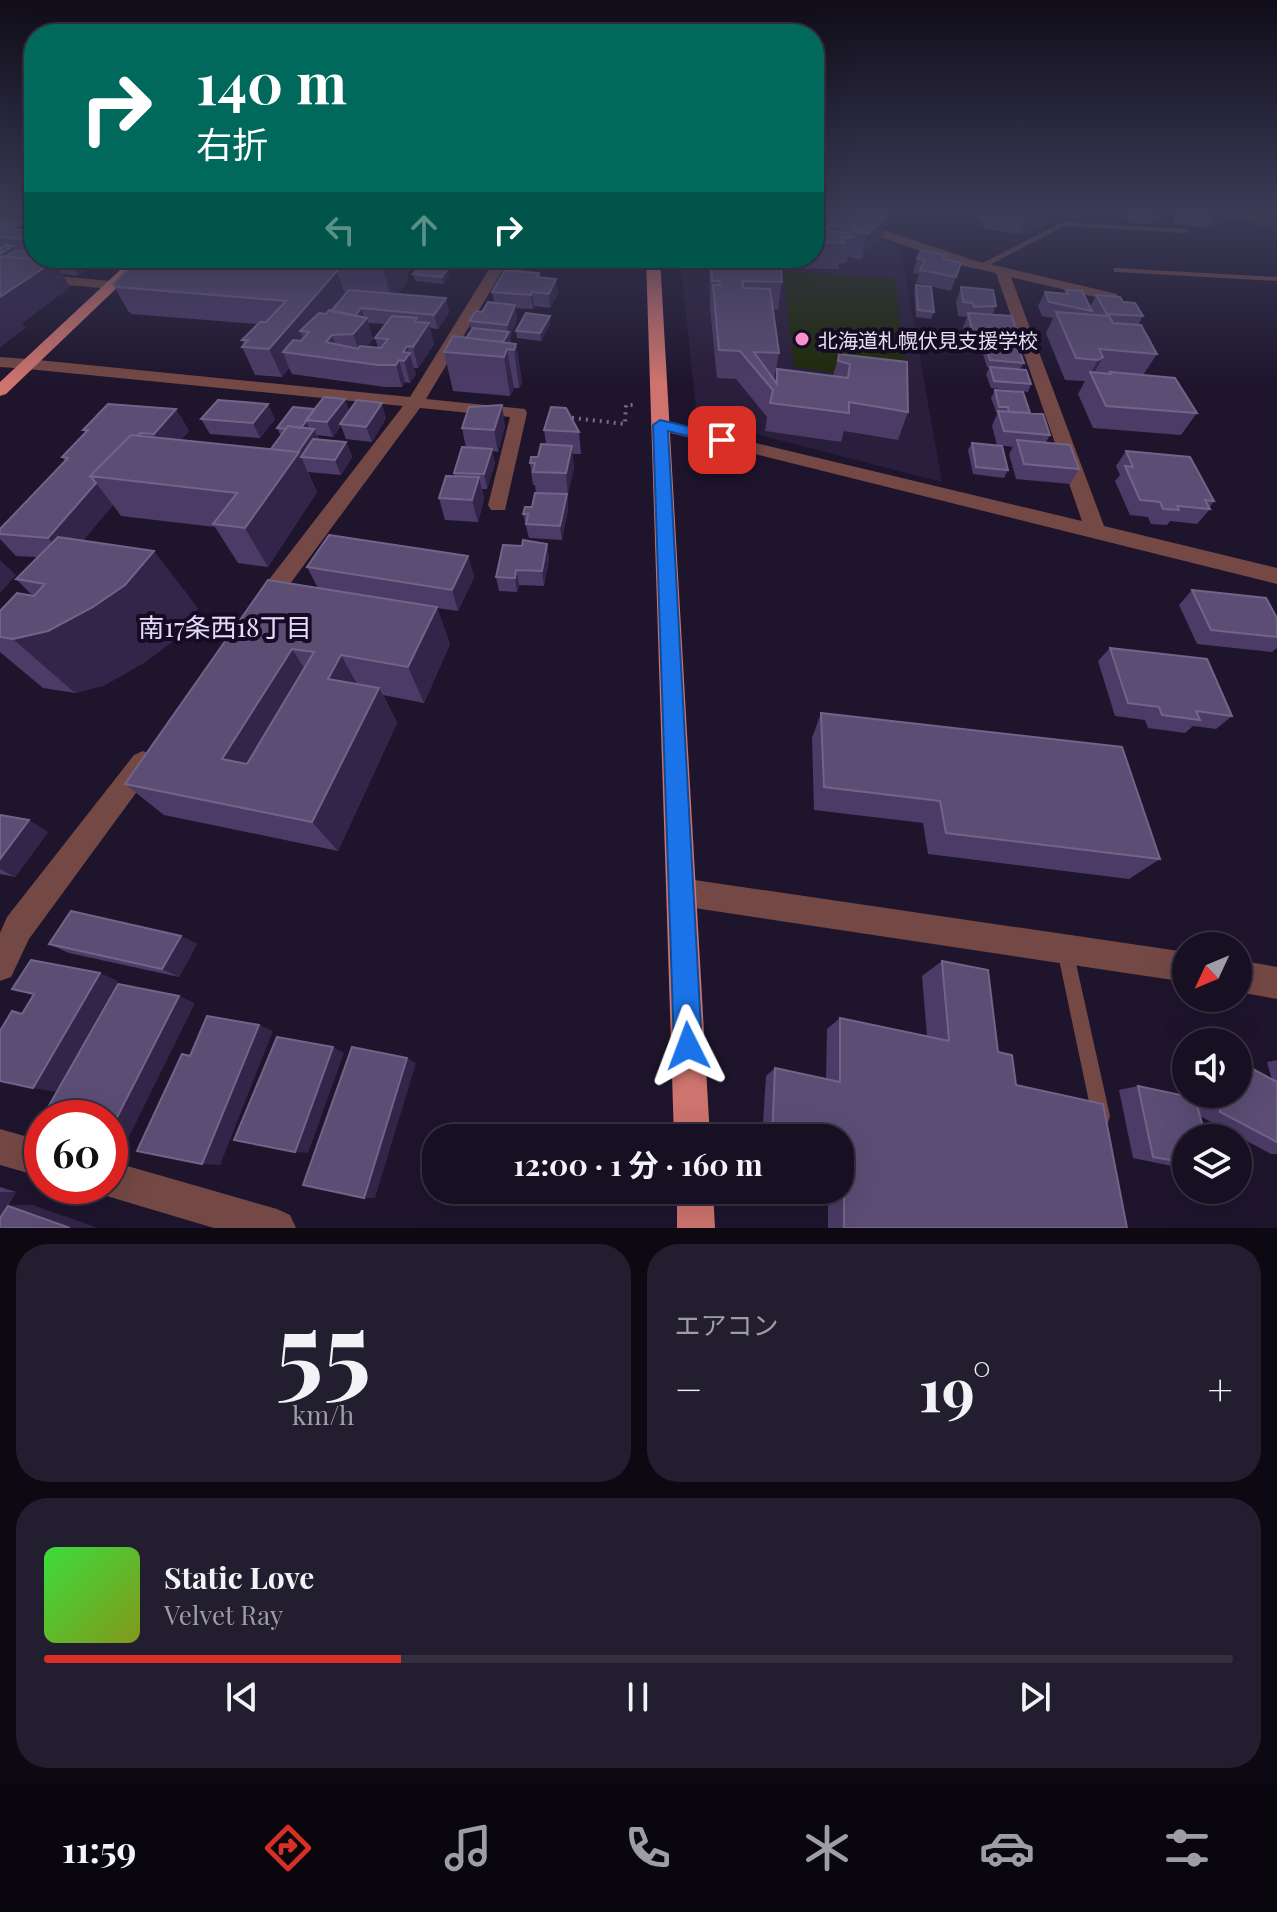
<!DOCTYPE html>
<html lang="ja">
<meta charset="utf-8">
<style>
:root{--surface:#161022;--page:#231e2f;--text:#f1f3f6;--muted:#9e9da5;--line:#353040;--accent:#d93025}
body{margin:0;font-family:"Playfair Display","Noto Sans JP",serif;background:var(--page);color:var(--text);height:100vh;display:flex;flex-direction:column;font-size:30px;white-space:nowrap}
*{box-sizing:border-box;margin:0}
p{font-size:26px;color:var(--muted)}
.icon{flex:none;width:44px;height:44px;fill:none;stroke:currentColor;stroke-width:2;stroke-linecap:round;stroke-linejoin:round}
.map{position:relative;height:1228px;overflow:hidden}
.details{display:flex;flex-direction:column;gap:16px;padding:16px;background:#0c0913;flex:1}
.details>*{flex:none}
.guide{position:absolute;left:24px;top:24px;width:800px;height:244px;border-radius:32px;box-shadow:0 8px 32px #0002,0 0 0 2px var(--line);background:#00695c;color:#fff;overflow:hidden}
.needle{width:52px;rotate:226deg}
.buttons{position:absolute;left:1172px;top:932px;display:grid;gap:16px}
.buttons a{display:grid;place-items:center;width:80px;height:80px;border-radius:50%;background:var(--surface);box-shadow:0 8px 32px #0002,0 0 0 2px var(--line);font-size:40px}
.speed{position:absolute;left:24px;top:1100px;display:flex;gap:16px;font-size:40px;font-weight:700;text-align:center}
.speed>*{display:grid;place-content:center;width:104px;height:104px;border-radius:50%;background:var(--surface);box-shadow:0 8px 32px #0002,0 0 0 2px var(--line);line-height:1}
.speed .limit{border:12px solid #d22;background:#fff;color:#111}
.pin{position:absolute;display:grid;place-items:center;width:68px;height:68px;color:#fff;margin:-34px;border-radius:16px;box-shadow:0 4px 12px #0006}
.me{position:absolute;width:88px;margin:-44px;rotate:357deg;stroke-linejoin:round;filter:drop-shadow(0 0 6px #0008)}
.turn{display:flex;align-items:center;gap:28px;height:168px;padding:0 40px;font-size:36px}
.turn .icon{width:104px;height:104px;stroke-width:2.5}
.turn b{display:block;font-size:56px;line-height:68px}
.lanes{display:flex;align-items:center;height:76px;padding:0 40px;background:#0003;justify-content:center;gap:40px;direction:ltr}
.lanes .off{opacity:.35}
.big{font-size:60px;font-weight:700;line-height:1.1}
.details .card{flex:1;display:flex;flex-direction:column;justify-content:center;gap:12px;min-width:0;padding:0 28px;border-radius:32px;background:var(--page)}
.details .dial{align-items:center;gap:0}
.dial b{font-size:104px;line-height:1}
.song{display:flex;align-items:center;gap:24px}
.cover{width:96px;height:96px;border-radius:12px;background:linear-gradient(135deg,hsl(120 70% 55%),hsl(70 70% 35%))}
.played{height:8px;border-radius:4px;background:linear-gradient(90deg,var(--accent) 30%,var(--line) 30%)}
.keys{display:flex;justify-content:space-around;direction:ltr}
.heat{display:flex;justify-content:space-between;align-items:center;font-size:44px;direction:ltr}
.details .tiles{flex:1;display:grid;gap:16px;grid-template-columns:1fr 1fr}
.card:last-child{grid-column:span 2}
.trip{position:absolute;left:422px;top:1124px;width:432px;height:80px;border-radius:32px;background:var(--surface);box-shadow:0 8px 32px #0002,0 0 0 2px var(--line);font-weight:700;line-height:80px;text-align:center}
.dock{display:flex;height:128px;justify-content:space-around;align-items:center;background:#09060e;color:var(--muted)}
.dock .icon{width:56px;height:56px}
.dock .active{color:var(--accent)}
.dock b{font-size:36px;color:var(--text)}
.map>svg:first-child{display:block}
.built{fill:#291e3c}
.green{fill:#1d2a06}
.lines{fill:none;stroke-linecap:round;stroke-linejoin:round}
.path{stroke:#756e83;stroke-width:4;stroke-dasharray:2 5;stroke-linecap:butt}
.service{fill:#744845;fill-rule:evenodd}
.minor{fill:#744845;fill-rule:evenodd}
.tertiary{fill:#744845;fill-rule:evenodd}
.primary{fill:#ce736d;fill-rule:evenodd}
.wall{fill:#4b3b66;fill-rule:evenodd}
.shaded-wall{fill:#322549}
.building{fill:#5b4d74;stroke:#716488;stroke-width:2;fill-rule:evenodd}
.route{fill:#1a73e8;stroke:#114b97;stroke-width:2}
.poi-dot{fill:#f790cd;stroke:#150c23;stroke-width:3}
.labels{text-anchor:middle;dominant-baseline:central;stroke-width:8;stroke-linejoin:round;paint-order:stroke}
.far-poi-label{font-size:20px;fill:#e5e0f1;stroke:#150c23;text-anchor:start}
.neighbourhood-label{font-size:26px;fill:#e5dbfc;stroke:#150c23}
</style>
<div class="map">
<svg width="1277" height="1228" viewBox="0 0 1277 1228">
<rect width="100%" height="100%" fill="#1e152d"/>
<path class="built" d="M814,216l86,29 42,237 -245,-63 -17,-161h134z"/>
<path class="green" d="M1204,211h73v19l-71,-18z
M783,271l113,8 10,103 -112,-15z"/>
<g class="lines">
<path class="path" d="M565,417l60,7 1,-19h10"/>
<path class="service" d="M1063,222l123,7 3,2 -3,2 -122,-7 -80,42 -7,-2z
M1114,268l163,9v4l-160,-9h-3z
M1065,942l6,2 2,6 37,166 -2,7 -7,2 -7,-2 -2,-7 -35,-166 2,-6z"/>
<path class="minor" d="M814,211h14l145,49 144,34v6l-5,1 -101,-24 93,249 173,42v16l-623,-155 -3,-4 3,-4 6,-1 422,101 -86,-248 -32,-7 -150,-52z
M0,217l34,3v8l-34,-3z
M496,258h14l-84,141 99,10 2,4 -22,97h-14l-3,-5 22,-88 -90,-9 -150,203 -8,2 -8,-2 -3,-6 3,-6 149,-193 -375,-37 -8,-5 8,-5 382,38z
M0,271l112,10 7,4 -7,4 -112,-10z
M143,751l9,4 4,8 -4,8 -123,168 -18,38 -11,4v-48l7,-16 127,-162z
M681,878l505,74v30l-505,-76 -10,-4 -4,-10 4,-10z
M1238,960l39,7v32l-39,-7z
M0,1129l42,12v36l-42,-12z
M110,1161l167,48 13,6 6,13h-82l-104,-31 -13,-5 -2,-6h15z"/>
<path class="tertiary" d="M0,357l28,2 8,5 -8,5 -28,-2z"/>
<path class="primary" d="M133,258h15l-142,136 -6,2v-14z
M646,258h14l50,880h-36z
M677,1190h36l2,38h-38z"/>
</g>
<path class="wall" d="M814,211l67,30 -20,19 -13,-3 -1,6 -8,1 -1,5 -57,-1 1,14 -4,27h-5l6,44 -5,27 1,1 2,-12 56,7 6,-22 69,58 -10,28 -54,-9 -3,11 -76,-11 2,-14 -31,-38 -19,-1 -7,-70 -1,-50h105z
M974,211h78l-7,15 -25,8 -35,-5z
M1122,211h27l6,6 -4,7 -21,-1 -8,-10z
M1174,211h30l8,10 -4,7 -33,-4 -2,-10z
M0,223l20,7 14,2v17l-5,3 5,6h69l-25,18 -16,-2 8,13 -48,36 3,5 -25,19z
M140,258h279l-12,16 1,6 -10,14 48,4 3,14 -11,17 -8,-1 4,16 -16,24h-4l2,6 -6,9 -5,-1 -3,5h-17l-93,-13 -3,-6 -7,9 -27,-2 -13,-28 2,-2 -2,-5 15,-16 -125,-10 -4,-3 -15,-27zM368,323l18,1 -11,14 3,10 -11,-1 6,-8z
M520,258h47l-2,7 -45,-2z
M917,259l26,1 18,3 -10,28 -35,-8 3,-9 -6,-1z
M448,268l1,7 -6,9 -28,-3 -2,-7z
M539,273l1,4 16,2 2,14 -8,15 -16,-2 -1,3 -18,-1 2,11 -7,19 1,5 5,1 6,39 -3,5h-5l-4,8 -57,-5 -9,-39 22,-14 5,-8 -2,-9 25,-18 -2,-11z
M916,285l18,27 -3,7 -15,-2 -2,-25z
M961,287l35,19 -4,9 25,19 -5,12 12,17 -4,6 11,15 -3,8 -37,-4 -5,-14 3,-6 -2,-1 -5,-16 2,-5 -17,-2 -4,-17 4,-10 -9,-1 -2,-15z
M1066,290l24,17 6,-12 27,7 20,14 -5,9 19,29 -14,21 54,38 -16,22 -88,-7 -15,-34 7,-13 -20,-1 -19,-47 7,-15 -11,-2 -4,-10 7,-14 19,2z
M550,316v7l-9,18 -24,-3 -1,-7z
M995,390l35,23 20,22 -4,7 33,27 -9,15 -54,-5 -7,-25 4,-7 -16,-2 -5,-19 5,-12 -6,-16z
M345,399l4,12 37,7 -14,24 -26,-3 -5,-13 -8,11 -16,-2 2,4 27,3 6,15 -11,18 -33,-3 9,20 -49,75 -30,-4 -23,-36 -94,-11 -8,-11 -30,35 115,68 -25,33 -28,21 -40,23 -30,8 -32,-5 -43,-36v-41l33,-15 -17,-17 21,-22 -21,-1 -16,-17v-10l65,-68 -3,-4 24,-24 -3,-3 93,-21 13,22 -8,9 90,9 10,-13 -4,-8 38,-19z
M201,419h74l-15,19 -50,-4z
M505,426l-7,26 -6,-1 3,12 -8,26h-5l2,10 -6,23 -33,-2 -6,-22 15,-22v-3l12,-25 -4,-20z
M544,430l35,2 2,22h-9l2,14 -7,27 1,14 -6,31 -33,-2 -6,-24 9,-7 4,-14 -1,-8h-2l-3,-22 8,-6 8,-13z
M972,443l36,27 -4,8 -31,-4 -5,-24z
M1126,451l88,50 -5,7 1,1 -13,15 -27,-3 -3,4 -16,-1 -3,-7 -18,-2 -15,-34 5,-6 -4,-9z
M547,544l2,15 -5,27 -25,-1 -2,7 -18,-1 -3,-14 26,-31z
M468,556l6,21 -16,34 -21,-3 13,36 -26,59 -41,-8 14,28 -59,128 -174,-36 -39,-31 193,-196 -11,-21z
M1192,590l85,28v30l-5,4 -75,-8 -18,-39z
M1110,648l122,68 -16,13 -23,-3 -8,7 -37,-5 -3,-8 -30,-4 -17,-55z
M821,713l339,146 -31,20 -201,-25 -5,-31 -109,-13 -2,-72z
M0,815l48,17 -33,45 -15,-3z
M181,936l16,8 -18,33 -110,-24 -20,-9z
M942,961l74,124 111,143h-299v-38h12v-52h-78l4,-62 9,-8 51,11 1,-50 13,-11 87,18 -5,-60z
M1277,1060v94h-6l-71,-38 -14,22v31l-53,-11 -14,-68 19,-4 60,23 1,-15h39l34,-14 -5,-18z
M0,1187l16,5 -8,14 25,-1 -33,23z"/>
<path class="shaded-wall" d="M1029,211h23l-7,15 -25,8z
M888,215l-7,26 -20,19 6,-26z
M17,225l7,11 9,-5 1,1v14h-2l2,3 -5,3 -9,-13 -10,-10z
M13,246l4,7 -17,9v-8z
M67,258h36l-25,18z
M380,258h39l-12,16 1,6 -16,22z
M54,261l16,26 -48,36 3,5 -25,19v-50z
M448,268l1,7 -6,9 -1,-7z
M337,271l9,26 -37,35 -9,-1 6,16 -23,5 6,16 -7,9 -13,-28z
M556,279l2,14 -8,15 -1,-14z
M532,292l2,14 -1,3 -2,-14z
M446,298l3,14 -11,17 -4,-14z
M515,305l2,14 -7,19 1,8 -4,3 7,39 -4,8 -6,-39 -9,-1 13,-23 -1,-8z
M361,308l4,12 2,-2 6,21 -12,16 -8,-21v-16z
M550,316v7l-9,18 -1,-8z
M417,318l4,16 8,-11 5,21 -16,24 -5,-21 2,-25z
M332,335l8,21 -14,-14z
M516,344l6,39 -3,5 -5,-38z
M407,346l9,28 -6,9 -6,-22 -1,-9z
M1103,357l-11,20 -2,-3 8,-14z
M399,360l6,22 -3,5 -6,-22z
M345,399l5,15 -10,10 1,2 -8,11 -6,-15z
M382,403l4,15 -14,24 -6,-15z
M268,404l7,15 -15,19 -7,-15z
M502,405l3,21 -7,26 -4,-22z
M176,409l13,22 -21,25 -14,-22z
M306,421l3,7 -10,2z
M314,429l6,15 -19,13 16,35 -49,75 -23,-39z
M346,442l6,15 -11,18 -6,-15z
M572,446l2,22 -6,27 -2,-22z
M492,449l3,14 -8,26 -3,-15z
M479,477l5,22 -6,23 -6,-22z
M96,483l17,22 -46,55 -19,-22z
M567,494l1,15 -6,31 -2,-14z
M547,544l2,15 -5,27 -2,-15z
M154,551l44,57 -25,33 -28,21 -40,23 -30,8 -62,-54z
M468,556l6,21 -16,34 -6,-21z
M0,560l16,15 -16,18z
M516,570l3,15 -2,7 -2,-14z
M437,607l13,37 -26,59 -16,-36z
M292,649l23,36 -61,106 -32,-32z
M341,655l20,36 -33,-12z
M379,688l18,35 -59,128 -26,-29z
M29,820l19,12 -33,45 -15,-8v-10z
M181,936l16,8 -18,33 -17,-8z
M100,973l18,8 -62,111 -23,-4z
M179,996l16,7 -69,140 -16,-1v-11z
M259,1025l14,6 -53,134 -18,-1z
M333,1047l11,6 -36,100 -13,-1z
M407,1058l9,5 -41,135h-11z
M0,1192h16l-8,14 25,-1 65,23h-28l-70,-8z"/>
<path class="building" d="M814,211h58l16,4 -21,19 -53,-14z
M1129,211h20l6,6h-21z
M1177,211l32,1 3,9 -34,-4z
M0,223l17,2 -7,4 23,2 -13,8 -20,-2z
M814,224h12l3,7 21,2 2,4 -9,1 1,5 -30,-1z
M6,245l7,1 -13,8v-5z
M921,250l24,5 -2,4 18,4 -5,14 -36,-7 5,-10 -8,-1z
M14,251l20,1v6h2l-2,1 -29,-2z
M2,256l52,5 -54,36v-39z
M140,258h193l4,13 -68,78 -27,-2 6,-7h-6l18,-18h6l20,-21 -169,-14 -4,-3z
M711,258h69l2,24 -40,-1 2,7 26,1 9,64 -25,-1 23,32v-15l71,9 2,-14 -12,-3 1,-7 68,8 1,50 -59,-10v11l-79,-10 3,-13 -33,-39 -21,-1 -6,-65h7l-1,-4h-7z
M420,266l28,2 -6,9 -29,-3z
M505,270l34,3 -2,4 19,2 -7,15 -17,-2 -1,3 -39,-3z
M916,285l15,2 3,25 -16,-2z
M961,287l32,3 3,16 -22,1 -1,-4 -10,-1z
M349,290l97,8 -12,17 -73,-7 -6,8 -24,-5z
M1066,290l16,1 10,20 -43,-9 -4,-10 23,2z
M1096,295l24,2 3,5 12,1 8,13 -36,-2z
M488,302l27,3 -8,20 -38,-4 7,-10 6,1z
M329,310l38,8 -14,16 -21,1 -6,7 32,7 2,-3 21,2 7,-9 -13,-1 17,-22 25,2 -2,4 14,1 -16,24 -6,-1 -4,6 7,1 -6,8 -5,-1 -3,5h-18l-95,-13 10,-12 8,1 8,-9 -9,-1 19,-18 7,1z
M1056,312l53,4 4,7 28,2 16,29 -58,-5 4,8 -5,3 -22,-2z
M526,313l24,3 -10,17 -24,-2z
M968,313l44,3 5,18 -45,-4z
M473,328l36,4 -6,10 -37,-4z
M453,336l63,8 -2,6 -7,-1 -3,8 -60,-5z
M985,344l33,2 6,17 -34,-3z
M990,367l36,3 5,14 -37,-3z
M1090,372l21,2 -1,-2 65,6 22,35 -91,-7z
M995,390l28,2 7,21 -21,-1 -1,-5h-9z
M324,397l21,2 -18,23 -21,-2z
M218,400l50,4 -15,19 -52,-4z
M357,400l25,3 -16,24 -26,-3z
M108,404l68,5 -22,25 -14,-1 -2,3 -7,-1 -41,41 6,7 -48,55 -48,-4v-5l68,-71 -6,-1 26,-27h-5z
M502,405l-8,25 -32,-2 7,-21z
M293,407l22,2 -14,19 -13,-2 -2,3 -9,-1z
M551,407l15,1 13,24 -35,-2z
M998,411l45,3 7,21 -46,-4z
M288,426l26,3 -16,23 -27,-3z
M131,435l168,17 -54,76 -32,-4 24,-31 -147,-17z
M313,439l33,3 -11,18 -34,-3z
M1017,440l53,5 9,24 -55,-5z
M972,443l30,3 6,24 -32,-3z
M541,444l31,2 -6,27 -33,-1 2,-9h-5l1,-6h7z
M462,447l30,2 -8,25 -30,-1z
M1126,451l64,6 24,44 -9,-1 5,9 -33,-3 2,4 -16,-1 -3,-7 -20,-2 -15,-34 8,1z
M446,476l33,1 -7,23 -33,-2z
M535,493l32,1 -7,32 -34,-2 2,-10h-5l2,-7h7z
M329,535l139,21 -16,34 -145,-23z
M58,537l96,14 -29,34 -32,22 -45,24 -35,8 -13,-2v-26l17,-18 17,3 11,-12 -29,-5z
M523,540l24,4 -5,27 -26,-1 -1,8 -19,-1 7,-32 19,1z
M268,580l169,27 -29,60 -67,-12 -13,24 51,9 -67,134 -187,-38zM292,649l22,3 -67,112 -25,-5z
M1192,590l74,8 11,20v19l-66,-7z
M1110,648l97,11 25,57 -36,-5 4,9 -38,-5 -3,-8 -31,-4z
M821,713l301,34 38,112 -214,-26 -6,-32 -116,-14z
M0,815l29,5 -29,39z
M71,911l110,25 -19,33 -113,-25z
M31,960l69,13 -67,115 -33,-7v-50l12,-20 10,3 12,-20 -22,-5z
M942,961l46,9 10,82 14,3 4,30 87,19 24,124h-283v-59l-4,-1v-30h-68l3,-70 65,14v-64l109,23z
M118,984l61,12 -69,135v-13h-68z
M207,1016l52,9 -57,139 -65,-13 45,-97 8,2z
M277,1037l56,10 -38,105 -61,-12z
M352,1047l55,11 -43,140 -61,-13z
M1238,1061l39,21v60l-57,-30 1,-18h17z
M1138,1086l57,12 11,40h-20v25l-33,-6z
M8,1206l62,22h-70v-10z"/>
<linearGradient id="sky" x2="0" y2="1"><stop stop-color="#100c19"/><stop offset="0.55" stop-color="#3b3b57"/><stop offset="1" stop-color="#3b3b57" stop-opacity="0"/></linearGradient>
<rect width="1277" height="383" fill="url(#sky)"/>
<path class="route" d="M660,420l68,16 2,4 -8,4 -54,-13 34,615 -4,9 -10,4 -10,-4 -4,-9 -21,-621z"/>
<circle class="poi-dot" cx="802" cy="339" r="8"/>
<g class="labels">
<g class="far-poi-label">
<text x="818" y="339">北海道札幌伏見支援学校</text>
</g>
<g class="neighbourhood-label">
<text x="225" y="626">南17条西18丁目</text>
</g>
</g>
</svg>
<div class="buttons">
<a><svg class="needle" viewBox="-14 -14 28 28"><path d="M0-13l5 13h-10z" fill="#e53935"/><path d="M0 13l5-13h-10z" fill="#9e9da5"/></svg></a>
<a><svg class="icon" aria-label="sound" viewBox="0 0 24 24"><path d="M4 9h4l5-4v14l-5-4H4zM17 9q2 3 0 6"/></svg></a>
<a><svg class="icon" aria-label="layers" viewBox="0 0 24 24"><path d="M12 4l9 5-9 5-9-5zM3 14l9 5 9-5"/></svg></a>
</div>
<div class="speed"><div class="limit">60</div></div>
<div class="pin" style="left:722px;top:440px;background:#d93025"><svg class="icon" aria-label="arrive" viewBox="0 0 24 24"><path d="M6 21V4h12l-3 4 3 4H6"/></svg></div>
<svg class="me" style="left:688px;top:1046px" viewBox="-20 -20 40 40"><path d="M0-17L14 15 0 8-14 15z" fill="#1a73e8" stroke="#fff" stroke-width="4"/></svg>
<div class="trip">12:00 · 1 分 · 160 m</div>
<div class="guide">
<div class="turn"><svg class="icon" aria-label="right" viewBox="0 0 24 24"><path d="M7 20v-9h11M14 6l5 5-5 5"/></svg><div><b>140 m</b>右折</div></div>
<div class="lanes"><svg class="icon off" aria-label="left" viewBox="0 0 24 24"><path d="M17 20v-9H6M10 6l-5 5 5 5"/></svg><svg class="icon off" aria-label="ahead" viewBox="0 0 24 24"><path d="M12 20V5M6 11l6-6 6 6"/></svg><svg class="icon" aria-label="right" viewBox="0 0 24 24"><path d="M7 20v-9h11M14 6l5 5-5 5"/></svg></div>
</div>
</div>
<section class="details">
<div class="tiles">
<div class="card dial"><b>55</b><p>km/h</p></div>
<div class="card"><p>エアコン</p>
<div class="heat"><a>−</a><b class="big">19°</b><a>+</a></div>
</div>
<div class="card">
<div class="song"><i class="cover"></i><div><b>Static Love</b><p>Velvet Ray</p></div></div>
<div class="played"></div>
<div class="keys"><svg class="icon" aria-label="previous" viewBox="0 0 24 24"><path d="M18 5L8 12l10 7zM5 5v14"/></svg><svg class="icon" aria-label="pause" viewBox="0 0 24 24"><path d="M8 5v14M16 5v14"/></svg><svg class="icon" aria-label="next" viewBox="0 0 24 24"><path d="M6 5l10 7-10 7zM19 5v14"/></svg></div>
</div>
</div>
</section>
<nav class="dock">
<b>11:59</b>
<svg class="icon active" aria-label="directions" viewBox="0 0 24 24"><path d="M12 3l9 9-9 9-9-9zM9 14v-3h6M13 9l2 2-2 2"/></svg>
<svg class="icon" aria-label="music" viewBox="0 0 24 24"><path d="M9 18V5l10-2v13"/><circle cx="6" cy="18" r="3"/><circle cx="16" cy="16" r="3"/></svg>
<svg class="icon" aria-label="phone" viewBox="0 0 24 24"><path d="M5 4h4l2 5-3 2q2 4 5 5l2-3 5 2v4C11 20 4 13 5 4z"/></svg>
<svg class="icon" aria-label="climate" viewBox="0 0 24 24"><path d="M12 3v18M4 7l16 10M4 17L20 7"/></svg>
<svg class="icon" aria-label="car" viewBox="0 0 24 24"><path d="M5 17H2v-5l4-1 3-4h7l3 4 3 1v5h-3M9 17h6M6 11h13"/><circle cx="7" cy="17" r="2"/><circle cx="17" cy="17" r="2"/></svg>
<svg class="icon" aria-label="filters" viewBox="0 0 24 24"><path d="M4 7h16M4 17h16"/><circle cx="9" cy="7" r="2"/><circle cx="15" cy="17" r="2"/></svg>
</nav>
